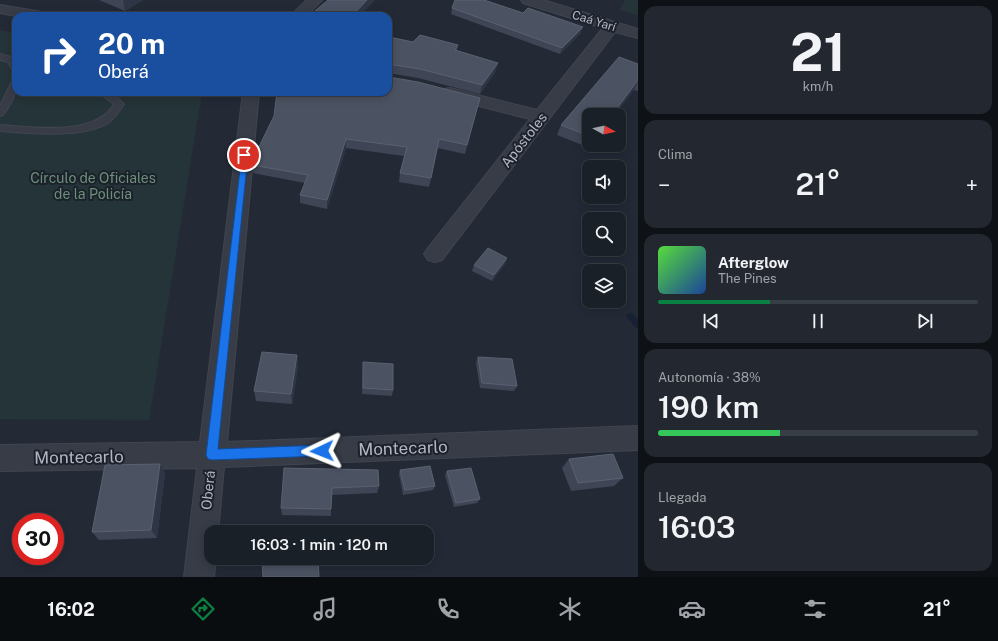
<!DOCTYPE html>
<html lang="es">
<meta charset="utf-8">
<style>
:root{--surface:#1a2028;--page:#232830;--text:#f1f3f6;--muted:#9fa3a8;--line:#383e45;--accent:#0b8043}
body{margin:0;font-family:"Public Sans",sans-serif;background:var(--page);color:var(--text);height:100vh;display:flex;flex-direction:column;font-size:15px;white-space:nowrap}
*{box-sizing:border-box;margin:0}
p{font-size:13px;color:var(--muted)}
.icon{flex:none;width:22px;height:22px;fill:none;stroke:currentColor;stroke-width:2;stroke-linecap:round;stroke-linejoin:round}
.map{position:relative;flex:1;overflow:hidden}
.side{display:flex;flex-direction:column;gap:6px;padding:6px;background:#0e1216;width:360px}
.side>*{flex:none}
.guide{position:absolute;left:12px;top:12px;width:380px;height:84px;border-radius:12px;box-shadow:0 2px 10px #0003,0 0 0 1px var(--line);background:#1a4fa0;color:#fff;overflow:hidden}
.needle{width:26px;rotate:98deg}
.tools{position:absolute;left:582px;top:108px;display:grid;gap:8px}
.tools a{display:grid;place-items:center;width:44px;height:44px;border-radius:8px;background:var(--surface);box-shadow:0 2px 10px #0003,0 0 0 1px var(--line);font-size:20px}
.speed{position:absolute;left:12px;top:513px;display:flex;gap:8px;font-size:20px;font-weight:700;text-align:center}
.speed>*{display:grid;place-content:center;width:52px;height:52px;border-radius:50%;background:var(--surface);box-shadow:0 2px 10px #0003,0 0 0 1px var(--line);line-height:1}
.speed .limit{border:6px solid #d22;background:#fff;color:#111}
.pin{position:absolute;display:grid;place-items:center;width:34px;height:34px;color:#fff;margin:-17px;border:2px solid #fff;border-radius:50%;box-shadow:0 1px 4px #0007}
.me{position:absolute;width:44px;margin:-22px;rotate:268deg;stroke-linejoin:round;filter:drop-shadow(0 0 3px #0008)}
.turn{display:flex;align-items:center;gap:14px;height:84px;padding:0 20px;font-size:18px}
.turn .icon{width:52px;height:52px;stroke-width:2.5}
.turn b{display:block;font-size:28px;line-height:34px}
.big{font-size:30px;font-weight:600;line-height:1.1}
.side .card{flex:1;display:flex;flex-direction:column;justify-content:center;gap:6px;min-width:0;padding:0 14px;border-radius:12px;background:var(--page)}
.side .dial{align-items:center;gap:0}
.dial b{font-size:52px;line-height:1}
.song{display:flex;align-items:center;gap:12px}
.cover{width:48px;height:48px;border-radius:6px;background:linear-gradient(135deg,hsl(110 70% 55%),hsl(220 70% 35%))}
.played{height:4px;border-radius:2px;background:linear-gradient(90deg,var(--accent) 35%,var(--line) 35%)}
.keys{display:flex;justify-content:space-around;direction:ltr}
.heat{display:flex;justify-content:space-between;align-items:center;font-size:22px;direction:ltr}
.charge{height:6px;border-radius:3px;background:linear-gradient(90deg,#34c759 38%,var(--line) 0)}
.trip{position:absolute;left:204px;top:525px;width:230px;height:40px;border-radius:12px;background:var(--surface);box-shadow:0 2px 10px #0003,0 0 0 1px var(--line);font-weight:600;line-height:40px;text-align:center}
.tabs{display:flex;height:64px;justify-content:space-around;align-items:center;background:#0a0d10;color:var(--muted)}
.tabs .icon{width:28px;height:28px}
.tabs .current{color:var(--accent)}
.tabs b{font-size:18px;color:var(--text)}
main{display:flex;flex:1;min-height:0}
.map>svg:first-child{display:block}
.green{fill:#253438}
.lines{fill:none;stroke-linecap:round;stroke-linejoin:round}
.stream{fill:#182033;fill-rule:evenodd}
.service-casing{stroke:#404550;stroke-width:2}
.minor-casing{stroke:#404550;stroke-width:2}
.service{fill:#373c47;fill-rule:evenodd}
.minor{fill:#373c47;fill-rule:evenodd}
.wall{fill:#3f4555}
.shaded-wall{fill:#2e3544}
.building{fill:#4b5261;stroke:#5b6170}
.route{fill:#1a73e8;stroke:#114b97}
.labels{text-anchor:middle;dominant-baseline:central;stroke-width:4;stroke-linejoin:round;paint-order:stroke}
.far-street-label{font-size:12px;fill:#b2b6c3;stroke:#1c212c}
.street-label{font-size:14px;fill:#b2b6c3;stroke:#1c212c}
.park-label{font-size:14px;fill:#6b9278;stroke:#1c212c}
.near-street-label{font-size:17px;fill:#b2b6c3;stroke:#1c212c}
</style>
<main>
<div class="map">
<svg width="638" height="577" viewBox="0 0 638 577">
<rect width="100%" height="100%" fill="#232a36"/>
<path class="green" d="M625,0h13v15l-19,-5z
M0,30l16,3v59h186l-53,328 -149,-1z"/>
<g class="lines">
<path class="stream" d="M630,313l3,1 5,5v9l-3,-1 -9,-11 1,-2z"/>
<defs>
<path id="service" d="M0,54l15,4 1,14 -3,-1 -5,-9 -8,-2z
M16,78c0,17 -3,23 -13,37l-3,1v-10l12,-25z
M98,92h13l13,12c-5,8 -9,14 -16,19 -25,16 -79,10 -108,8v-6c31,2 96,12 114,-21z"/>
<path id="minor" d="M307,0h15l-16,16h-16z
M521,0h22l95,29v9l-23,-6 -173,228 -7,2 -7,-2 -4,-6 4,-6 102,-129 -86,-22 -2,-4 2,-4 6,-1 87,22 66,-82 -80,-25z
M0,5l42,7 5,1 2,3h-33l-16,-3z
M243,92h16l-32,350 411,-16v24l-414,17 -6,65h-7v26h5l-2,19h-30l13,-109 -197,3v-26l200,-3z"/>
</defs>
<use href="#service" class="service-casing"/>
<use href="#minor" class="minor-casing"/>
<use href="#service" class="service"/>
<use href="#minor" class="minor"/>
</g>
<path class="wall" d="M99,0h44l-18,11z
M452,8l71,5 58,20 -21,21 -109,-40z
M388,39l25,3 45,3 -1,5 39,21 -16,23 -62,-16 -30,-5 1,4 91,21 -15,56 -27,-6 -9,39 -30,-5 1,-9 4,-17 -58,-8 -19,61 -27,-6v-8l5,-12 -52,-10 -1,-8 22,-49 114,-24z
M638,64v27l-4,-1 -45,25v30h4l-3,3 -33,-13 4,-10z
M507,258l-2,6 -13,17 -20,-10 2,-6z
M478,357l39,29 -3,5 -34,-3 -4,-25z
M363,362l30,28 -1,6 -30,-2z
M298,366l-6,38 -36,-3 -2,-10z
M569,459l54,19 -9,8 -43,5 -9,-23z
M378,470l1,16 -2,7 -46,2v21l-49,-1 -1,-7z
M400,470l35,16 -2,4 -30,5 -4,-21z
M447,471l33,28 -3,4 -23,4 -9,-32z
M165,473l-8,65 -58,2 -7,-8z"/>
<path class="shaded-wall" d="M123,0h20l-18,11z
M367,0h8l-15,16h-8z
M583,27l-2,6 -21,21 2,-6z
M498,63l-2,8 -16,23 2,-9z
M638,80l-4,10 -19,25h-3z
M346,139v9l-19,61v-9z
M507,258l-2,6 -13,17 2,-6z
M297,355l1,11 -6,38 -1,-10z
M160,464l5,9 -8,65 -6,-8z"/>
<path class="building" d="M328,0h39l-15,16 -8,-1 -1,1h-34z
M455,0h29l39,13 5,-5 55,19 -21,21 -110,-40z
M420,35l38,10 -3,5 43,13 -16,22 -62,-16 -32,-5v-25l1,-2 24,5z
M619,57l19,7v16l-26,35h-23v21l-28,-11z
M388,66l1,11 29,5 62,16 -13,47 -28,-6 -8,39 -31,-5 7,-26 -61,-8 -19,61 -27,-5 8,-20 -56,-10v-4l22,-45 3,-24h111z
M488,248l19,10 -13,17 -20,-10z
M262,352l35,3 -6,39 -37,-3z
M478,357l34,2 5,27 -35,-3z
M363,362l30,2v26l-30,-2z
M613,454l10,24 -45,5 -9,-24z
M160,464l-9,66 -59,2 13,-67z
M430,466l5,20 -30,4 -5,-20z
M284,468l94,2 1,16 -47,2 -1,21 -50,-1z
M471,468l9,31 -24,4 -9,-32z
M301,558h17l1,19h-56l-1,-16z"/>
<path class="route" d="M242,153h5l1,2 -30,294 104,-4 4,2 2,4 -2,3 -4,2 -110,4 -4,-1 -2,-4z"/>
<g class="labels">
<g class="far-street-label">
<text transform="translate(594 21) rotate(17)">Caá Yarí</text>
</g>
<g class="street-label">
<text transform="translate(524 140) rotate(-52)">Apóstoles</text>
<text transform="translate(208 490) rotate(-84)">Oberá</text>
</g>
<g class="park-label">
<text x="93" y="178">Círculo de Oficiales<tspan x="93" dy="16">de la Policía</tspan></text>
</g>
<g class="near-street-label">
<text transform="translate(403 448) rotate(-2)">Montecarlo</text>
<text transform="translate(79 457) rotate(-1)">Montecarlo</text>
</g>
</g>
</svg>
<div class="tools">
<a><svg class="needle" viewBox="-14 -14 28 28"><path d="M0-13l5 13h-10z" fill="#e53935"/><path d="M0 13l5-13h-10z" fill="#9fa3a8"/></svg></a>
<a><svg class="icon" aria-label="sound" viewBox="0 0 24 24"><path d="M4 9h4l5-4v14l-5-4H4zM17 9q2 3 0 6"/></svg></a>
<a><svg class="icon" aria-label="search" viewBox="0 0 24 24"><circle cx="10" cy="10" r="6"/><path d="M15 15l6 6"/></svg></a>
<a><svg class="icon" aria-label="layers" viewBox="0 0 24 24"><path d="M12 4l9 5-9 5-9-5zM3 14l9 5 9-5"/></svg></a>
</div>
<div class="speed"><div class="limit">30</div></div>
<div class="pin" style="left:244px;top:155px;background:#d93025"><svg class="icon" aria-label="arrive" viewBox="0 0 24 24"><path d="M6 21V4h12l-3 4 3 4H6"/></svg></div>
<svg class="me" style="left:322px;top:451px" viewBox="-20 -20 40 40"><path d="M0-17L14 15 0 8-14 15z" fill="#1a73e8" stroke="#fff" stroke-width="4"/></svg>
<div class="trip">16:03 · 1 min · 120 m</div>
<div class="guide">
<div class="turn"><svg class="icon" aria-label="right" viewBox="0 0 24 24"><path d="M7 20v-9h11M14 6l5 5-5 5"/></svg><div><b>20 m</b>Oberá</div></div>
</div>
</div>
<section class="side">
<div class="card dial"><b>21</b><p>km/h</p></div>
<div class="card"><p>Clima</p>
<div class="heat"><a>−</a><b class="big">21°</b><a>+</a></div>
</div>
<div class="card">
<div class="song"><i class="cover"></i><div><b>Afterglow</b><p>The Pines</p></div></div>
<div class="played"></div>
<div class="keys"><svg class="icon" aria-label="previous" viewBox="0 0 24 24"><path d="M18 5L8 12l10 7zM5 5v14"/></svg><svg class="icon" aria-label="pause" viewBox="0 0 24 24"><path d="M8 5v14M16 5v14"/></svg><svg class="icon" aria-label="next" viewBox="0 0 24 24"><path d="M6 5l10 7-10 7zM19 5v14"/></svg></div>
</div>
<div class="card"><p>Autonomía · 38%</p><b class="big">190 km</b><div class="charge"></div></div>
<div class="card"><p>Llegada</p><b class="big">16:03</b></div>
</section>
</main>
<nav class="tabs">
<b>16:02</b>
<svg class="icon current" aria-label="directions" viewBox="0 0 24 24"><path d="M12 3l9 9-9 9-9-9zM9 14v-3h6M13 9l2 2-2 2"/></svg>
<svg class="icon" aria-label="music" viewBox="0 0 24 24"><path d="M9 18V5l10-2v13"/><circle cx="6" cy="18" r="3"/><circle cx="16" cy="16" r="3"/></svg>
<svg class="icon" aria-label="phone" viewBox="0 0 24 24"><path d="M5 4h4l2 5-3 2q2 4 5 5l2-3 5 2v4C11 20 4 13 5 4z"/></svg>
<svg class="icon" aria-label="climate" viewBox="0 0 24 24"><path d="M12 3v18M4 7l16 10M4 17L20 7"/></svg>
<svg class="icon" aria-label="car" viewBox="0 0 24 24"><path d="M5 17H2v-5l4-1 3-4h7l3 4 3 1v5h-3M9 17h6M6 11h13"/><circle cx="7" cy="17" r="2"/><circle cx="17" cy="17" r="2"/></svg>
<svg class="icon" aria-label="filters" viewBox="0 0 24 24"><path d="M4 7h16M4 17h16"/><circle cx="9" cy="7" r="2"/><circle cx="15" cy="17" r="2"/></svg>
<b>21°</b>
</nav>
